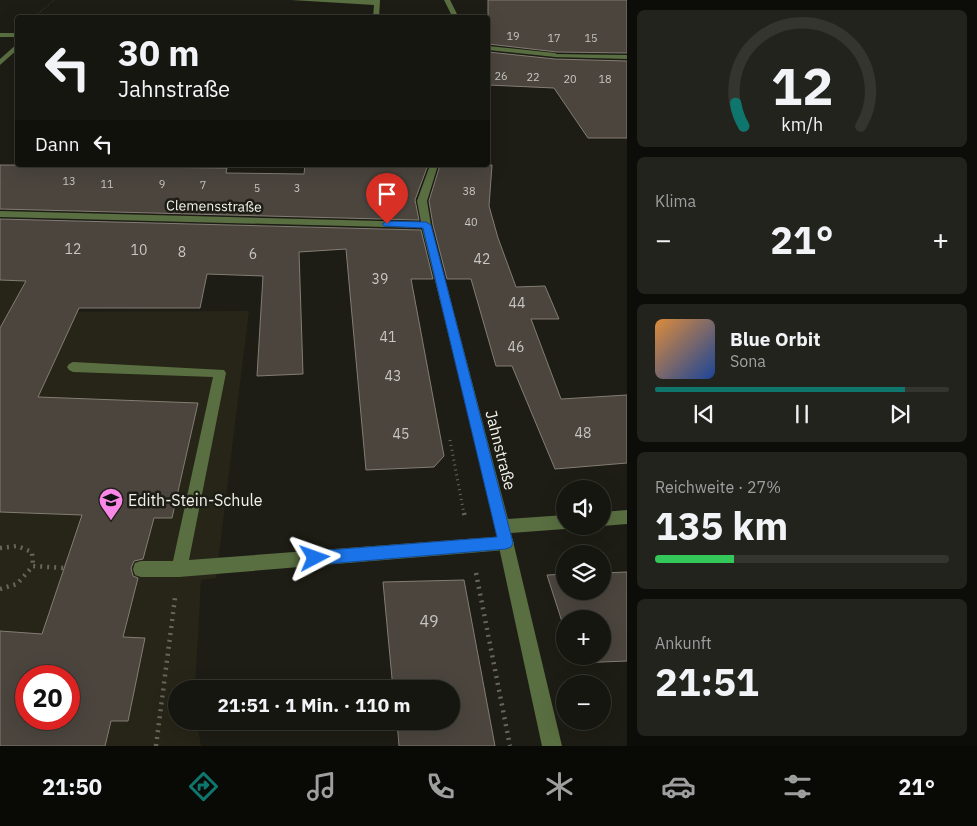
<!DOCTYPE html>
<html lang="de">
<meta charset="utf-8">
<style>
:root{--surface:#161610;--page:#23231e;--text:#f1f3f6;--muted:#9e9f9f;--line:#353530;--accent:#0f766e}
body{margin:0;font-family:"IBM Plex Sans",sans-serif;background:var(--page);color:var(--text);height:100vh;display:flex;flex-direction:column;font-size:19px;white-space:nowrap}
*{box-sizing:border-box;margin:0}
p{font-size:16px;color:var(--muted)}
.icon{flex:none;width:28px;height:28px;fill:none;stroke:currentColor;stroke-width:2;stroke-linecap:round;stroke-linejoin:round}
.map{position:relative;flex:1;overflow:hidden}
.sheet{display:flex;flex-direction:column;gap:10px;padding:10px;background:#0c0c09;width:350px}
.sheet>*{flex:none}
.hud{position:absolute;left:15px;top:15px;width:475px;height:152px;border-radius:5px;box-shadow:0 5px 20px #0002,0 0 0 1px var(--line);background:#161610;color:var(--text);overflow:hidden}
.buttons{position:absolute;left:556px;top:480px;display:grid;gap:10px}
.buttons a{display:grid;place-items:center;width:55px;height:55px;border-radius:50%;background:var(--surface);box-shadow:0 5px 20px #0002,0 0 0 1px var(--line);font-size:25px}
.speed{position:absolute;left:15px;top:665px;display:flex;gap:10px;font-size:25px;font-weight:700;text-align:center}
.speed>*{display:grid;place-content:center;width:65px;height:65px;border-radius:50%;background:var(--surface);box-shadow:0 5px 20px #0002,0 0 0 1px var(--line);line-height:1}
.speed .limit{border:8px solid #d22;background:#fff;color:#111}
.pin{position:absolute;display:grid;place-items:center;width:42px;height:42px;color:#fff;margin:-51px -21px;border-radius:50% 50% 50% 0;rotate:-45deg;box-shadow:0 0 5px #0007}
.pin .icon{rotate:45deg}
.me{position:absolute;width:55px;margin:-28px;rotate:86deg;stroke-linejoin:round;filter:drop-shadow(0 0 4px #0008)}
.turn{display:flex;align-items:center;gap:18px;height:105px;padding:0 20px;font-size:22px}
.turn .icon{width:65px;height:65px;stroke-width:2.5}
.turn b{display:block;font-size:35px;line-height:42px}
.then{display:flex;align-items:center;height:48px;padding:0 20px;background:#0003;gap:10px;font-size:19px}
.big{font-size:38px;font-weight:700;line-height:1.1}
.sheet .widget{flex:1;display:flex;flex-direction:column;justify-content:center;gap:8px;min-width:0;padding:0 18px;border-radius:8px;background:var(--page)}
.sheet .dial{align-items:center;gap:0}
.dial svg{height:130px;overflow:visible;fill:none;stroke:var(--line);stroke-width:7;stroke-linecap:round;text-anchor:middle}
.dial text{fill:var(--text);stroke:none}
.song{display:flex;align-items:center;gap:15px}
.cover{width:60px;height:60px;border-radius:8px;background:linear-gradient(135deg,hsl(30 70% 55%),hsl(220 70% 35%))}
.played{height:5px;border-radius:2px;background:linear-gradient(90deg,var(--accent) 85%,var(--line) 85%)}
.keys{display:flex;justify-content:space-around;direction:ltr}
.heat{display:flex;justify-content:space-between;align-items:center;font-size:28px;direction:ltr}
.charge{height:8px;border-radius:4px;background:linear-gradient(90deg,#34c759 27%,var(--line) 0)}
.trip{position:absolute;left:168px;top:680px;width:292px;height:50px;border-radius:25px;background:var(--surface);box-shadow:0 5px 20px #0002,0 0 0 1px var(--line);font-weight:700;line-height:50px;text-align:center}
.tabs{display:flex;height:80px;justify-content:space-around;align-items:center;background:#090906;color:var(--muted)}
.tabs .icon{width:35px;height:35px}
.tabs .active{color:var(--accent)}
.tabs b{font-size:22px;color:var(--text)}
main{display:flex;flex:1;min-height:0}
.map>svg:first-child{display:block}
.built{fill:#272517;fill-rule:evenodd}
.building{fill:#4b453e;stroke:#837d74;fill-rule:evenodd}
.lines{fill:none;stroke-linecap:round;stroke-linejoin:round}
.path-far2{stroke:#66665f;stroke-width:1;stroke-dasharray:0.5 2;stroke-linecap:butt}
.path-far1{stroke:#66665f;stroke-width:3;stroke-dasharray:1 4;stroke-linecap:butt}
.path{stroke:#66665f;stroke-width:4.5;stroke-dasharray:2 5;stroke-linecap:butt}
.service{fill:#596f41;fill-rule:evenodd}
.minor{fill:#596f41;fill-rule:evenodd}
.tertiary{fill:#596f41;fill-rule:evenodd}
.route{fill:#1a73e8;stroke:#114b97}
.labels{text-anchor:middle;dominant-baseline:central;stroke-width:5;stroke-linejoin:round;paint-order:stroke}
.far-number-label{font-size:11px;fill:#c8c6c0}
.far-street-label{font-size:14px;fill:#f1f1eb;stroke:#1d1d15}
.number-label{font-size:14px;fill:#c8c6c0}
.street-label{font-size:16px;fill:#f1f1eb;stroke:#1d1d15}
.poi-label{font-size:16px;fill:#f1f1eb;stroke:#1d1d15;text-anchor:start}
.near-number-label{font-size:16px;fill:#c8c6c0}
</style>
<main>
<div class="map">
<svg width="627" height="746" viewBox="0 0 627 746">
<rect width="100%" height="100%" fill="#1d1d15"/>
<path class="built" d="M0,239l49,1 -39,72 239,-1 -33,267 -15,2 -6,109h-19v32h21l4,25h-201zM26,676h43v43h-43z"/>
<path class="building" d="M488,0h139v53l-70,-1 -69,-8z
M488,52l67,7 72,2v77h-39l-34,-50 -66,-3z
M0,165h134l-1,2 94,1 -1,5 78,1 1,-9h123l-13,35 4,20 -419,-11z
M440,165h52l-3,41 9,32 18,49 29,-1 14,33h-28l30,80 66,-4v68l-72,6 -43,-103h-16l-25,-87h-24l-14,-54 -4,-24z
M0,219l421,11 12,49h-22l33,177 -10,11 -68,3 -20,-221 -47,3 4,122 -46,2 6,-100 -56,-2 -7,34h-121l-41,89 160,6 -26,115h-18l-11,41 -9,2 -3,7 2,8 5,2 -15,59 22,1 -17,83h-17l-6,25h-105v-115l42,3 40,-119 -82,-3v-184l26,-47 -26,-1zM26,676h43v43h-43z
M627,572v89l-52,2 -2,-7h29v-37h-37v12l-18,-56 18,-1v17h37v-18z
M464,580l31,166h-96l-2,-25h54v-32h-58l-10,-107z"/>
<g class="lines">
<path class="path-far2" d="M33,18l21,-18"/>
<path class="path-far1" d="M450,440l14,74"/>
<path class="path" d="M464,513l1,4
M0,548l17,-2 15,6 1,14
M476,573l34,173
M0,589l17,-5 16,-18 31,2
M156,746l19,-148"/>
<path class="service" d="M291,0h89l-1,18h-6l1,-13z
M73,362l151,8 2,3 -37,187 317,-24 6,2 2,5 -2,5 -6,2 -327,27h-38l-6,-2 -2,-6 2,-6 6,-2h32l40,-184 -140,-5 -4,-2 -2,-3 2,-3z"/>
<path class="minor" d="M444,0h6l9,18h-6z
M0,33h18v4h-18z
M18,43v6l-18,16v-6z
M488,46l67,7 3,2 -3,2 -67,-7z
M430,165h8l-11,36 4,24 77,294 57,-4v11h6l-6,3 -54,4 51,213h-20l-56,-259 -64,-259 -422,-11v-6l421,11 -4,-21z
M627,510v14l-25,2v-14z"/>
<path class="tertiary" d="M553,54l74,1v4l-72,-2 -3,-2z"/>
</g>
<path class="route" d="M387,221l39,1 5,3 82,318 -2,4 -5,2 -191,16 -5,-2 -3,-5 3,-5 5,-2 182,-14 -74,-309 -39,-2 -2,-2z"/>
<defs>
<symbol id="school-pin" viewBox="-11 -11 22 30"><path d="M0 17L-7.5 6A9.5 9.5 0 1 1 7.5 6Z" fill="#f987e8" stroke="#1d1d15"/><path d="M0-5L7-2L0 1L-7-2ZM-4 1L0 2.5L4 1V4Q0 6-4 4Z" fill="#111"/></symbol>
</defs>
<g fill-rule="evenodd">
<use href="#school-pin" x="97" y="486" width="28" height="38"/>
</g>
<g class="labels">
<g class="far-number-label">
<text x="513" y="36">19</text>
<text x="554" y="38">17</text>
<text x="591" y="38">15</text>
<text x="501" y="76">26</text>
<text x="533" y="77">22</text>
<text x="570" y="79">20</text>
<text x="605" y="79">18</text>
<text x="69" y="181">13</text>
<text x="107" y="184">11</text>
<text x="162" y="184">9</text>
<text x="203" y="185">7</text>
<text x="257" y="188">5</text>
<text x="297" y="188">3</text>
<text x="469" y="191">38</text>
<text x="471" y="222">40</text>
</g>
<g class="far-street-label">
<text transform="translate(214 206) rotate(1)">Clemensstraße</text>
</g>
<g class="number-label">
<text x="73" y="249">12</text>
<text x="139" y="250">10</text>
<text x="182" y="252">8</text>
<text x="253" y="254">6</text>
<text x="482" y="259">42</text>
<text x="380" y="279">39</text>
<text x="517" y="303">44</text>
<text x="388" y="337">41</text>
<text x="516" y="347">46</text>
<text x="393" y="376">43</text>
<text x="583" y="433">48</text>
<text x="401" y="434">45</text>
</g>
<g class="street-label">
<text transform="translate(501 450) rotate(76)">Jahnstraße</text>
</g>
<g class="poi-label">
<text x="128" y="500">Edith-Stein-Schule</text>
</g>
<g class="near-number-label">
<text x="429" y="621">49</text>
</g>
</g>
</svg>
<div class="buttons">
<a><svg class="icon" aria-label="sound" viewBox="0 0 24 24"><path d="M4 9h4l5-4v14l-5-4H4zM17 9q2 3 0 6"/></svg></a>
<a><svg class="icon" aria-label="layers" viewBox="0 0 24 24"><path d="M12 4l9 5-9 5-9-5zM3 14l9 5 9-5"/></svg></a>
<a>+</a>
<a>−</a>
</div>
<div class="speed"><div class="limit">20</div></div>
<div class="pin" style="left:387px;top:224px;background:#d93025"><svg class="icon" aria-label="arrive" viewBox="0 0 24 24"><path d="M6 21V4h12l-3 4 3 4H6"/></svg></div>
<svg class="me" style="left:315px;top:558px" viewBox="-20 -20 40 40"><path d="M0-17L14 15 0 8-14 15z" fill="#1a73e8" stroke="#fff" stroke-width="4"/></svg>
<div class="trip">21:51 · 1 Min. · 110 m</div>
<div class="hud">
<div class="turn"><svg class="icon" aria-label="left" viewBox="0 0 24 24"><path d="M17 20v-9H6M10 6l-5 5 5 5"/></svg><div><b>30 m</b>Jahnstraße</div></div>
<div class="then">Dann<svg class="icon" aria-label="left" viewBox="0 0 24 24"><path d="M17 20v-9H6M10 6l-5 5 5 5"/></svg></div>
</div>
</div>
<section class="sheet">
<div class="widget dial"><svg viewBox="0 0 100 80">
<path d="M14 69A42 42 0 1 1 86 69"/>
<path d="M14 69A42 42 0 0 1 9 55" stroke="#0f766e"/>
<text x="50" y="56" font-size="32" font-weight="700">12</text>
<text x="50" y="72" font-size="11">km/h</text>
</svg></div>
<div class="widget"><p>Klima</p>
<div class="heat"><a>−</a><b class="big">21°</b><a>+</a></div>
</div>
<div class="widget">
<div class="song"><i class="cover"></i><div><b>Blue Orbit</b><p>Sona</p></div></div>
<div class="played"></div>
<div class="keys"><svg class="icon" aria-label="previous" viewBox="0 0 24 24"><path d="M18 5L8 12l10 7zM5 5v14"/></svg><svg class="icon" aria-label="pause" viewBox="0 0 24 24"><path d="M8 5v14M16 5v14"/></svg><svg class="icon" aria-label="next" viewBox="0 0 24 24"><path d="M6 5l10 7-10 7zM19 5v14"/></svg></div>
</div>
<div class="widget"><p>Reichweite · 27%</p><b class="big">135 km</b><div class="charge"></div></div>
<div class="widget"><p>Ankunft</p><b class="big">21:51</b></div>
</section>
</main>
<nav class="tabs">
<b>21:50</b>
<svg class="icon active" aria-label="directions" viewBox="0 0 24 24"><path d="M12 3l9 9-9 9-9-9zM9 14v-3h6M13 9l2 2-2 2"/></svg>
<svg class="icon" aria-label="music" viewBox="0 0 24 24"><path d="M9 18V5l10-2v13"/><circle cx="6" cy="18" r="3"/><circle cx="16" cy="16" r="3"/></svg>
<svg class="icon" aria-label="phone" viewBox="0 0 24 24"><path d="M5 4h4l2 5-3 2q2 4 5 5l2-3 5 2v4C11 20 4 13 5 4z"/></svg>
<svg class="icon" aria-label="climate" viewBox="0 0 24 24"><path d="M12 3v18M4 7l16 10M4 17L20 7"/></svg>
<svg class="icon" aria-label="car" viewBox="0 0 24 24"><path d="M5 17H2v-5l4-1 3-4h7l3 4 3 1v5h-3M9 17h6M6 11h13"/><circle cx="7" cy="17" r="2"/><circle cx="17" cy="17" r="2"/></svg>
<svg class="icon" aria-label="filters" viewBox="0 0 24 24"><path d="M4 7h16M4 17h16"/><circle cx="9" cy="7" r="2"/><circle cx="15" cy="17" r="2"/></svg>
<b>21°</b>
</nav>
